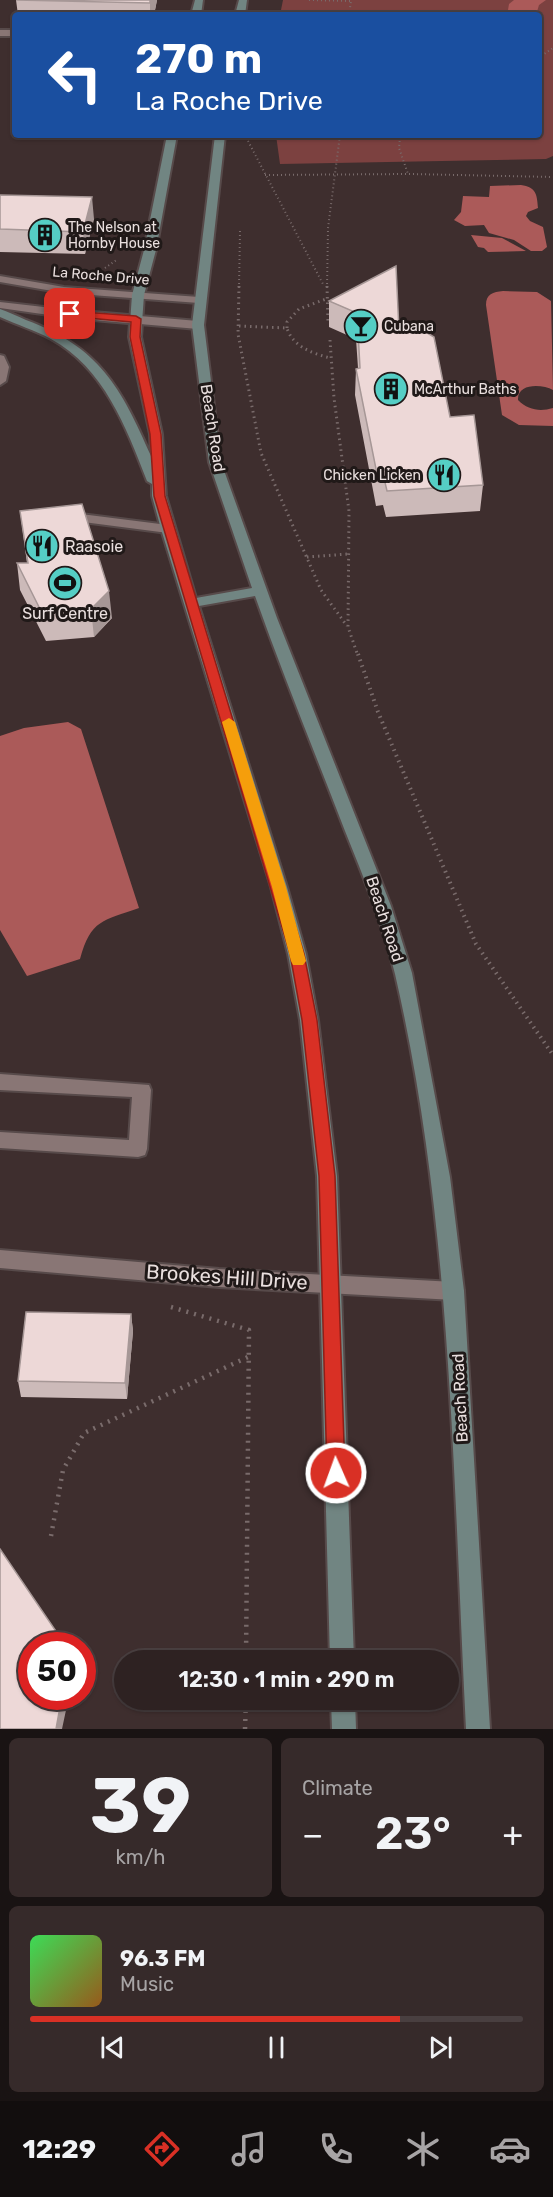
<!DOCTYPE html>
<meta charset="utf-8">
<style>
:root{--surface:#2e2222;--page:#362a2a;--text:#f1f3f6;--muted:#a7a4a5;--line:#493f40;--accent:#d93025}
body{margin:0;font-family:Rubik,sans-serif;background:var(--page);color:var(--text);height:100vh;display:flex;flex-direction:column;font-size:22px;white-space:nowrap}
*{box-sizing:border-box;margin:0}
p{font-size:20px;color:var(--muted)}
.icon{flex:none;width:33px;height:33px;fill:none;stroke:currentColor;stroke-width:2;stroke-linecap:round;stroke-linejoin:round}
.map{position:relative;height:1729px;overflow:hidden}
.details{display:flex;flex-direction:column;gap:9px;padding:9px;background:#191313;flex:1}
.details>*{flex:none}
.hud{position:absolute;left:12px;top:12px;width:530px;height:126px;border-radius:6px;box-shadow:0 2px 4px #0004,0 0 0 2px var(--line);background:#1a4fa0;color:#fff;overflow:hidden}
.speed{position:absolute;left:18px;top:1632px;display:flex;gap:12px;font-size:30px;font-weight:700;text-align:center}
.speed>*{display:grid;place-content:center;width:78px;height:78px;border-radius:50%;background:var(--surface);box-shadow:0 2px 4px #0004,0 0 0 2px var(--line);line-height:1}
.speed .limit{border:9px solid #d22;background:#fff;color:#111}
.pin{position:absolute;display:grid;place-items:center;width:51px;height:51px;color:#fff;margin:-26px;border-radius:12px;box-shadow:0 3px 9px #0006}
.me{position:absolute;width:66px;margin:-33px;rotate:358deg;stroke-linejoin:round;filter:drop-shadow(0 0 4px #0008)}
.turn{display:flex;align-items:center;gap:21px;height:126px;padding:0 24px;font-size:27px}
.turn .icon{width:78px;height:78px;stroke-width:2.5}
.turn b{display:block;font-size:42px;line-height:51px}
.big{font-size:45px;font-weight:600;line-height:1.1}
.details .widget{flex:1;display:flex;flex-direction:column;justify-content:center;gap:9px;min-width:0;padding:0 21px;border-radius:9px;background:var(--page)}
.details .dial{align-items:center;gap:0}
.dial b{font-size:78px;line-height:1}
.song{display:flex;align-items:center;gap:18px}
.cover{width:72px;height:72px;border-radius:9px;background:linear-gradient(135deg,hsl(130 70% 55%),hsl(30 70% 35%))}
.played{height:6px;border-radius:3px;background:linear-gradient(90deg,var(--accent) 75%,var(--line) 75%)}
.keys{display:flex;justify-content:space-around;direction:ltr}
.heat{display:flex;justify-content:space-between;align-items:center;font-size:33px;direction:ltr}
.details .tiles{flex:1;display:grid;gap:9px;grid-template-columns:1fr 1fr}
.widget:last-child{grid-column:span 2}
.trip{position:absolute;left:114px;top:1650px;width:345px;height:60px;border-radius:30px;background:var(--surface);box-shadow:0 2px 4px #0004,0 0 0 2px var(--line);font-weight:600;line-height:60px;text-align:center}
.tabs{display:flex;height:96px;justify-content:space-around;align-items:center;background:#120e0e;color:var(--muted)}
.tabs .icon{width:42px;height:42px}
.tabs .on{color:var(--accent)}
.tabs b{font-size:27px;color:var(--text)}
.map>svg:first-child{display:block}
.green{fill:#7c4140}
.water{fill:#ab5a59}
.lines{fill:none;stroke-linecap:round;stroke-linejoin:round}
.service-casing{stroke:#574a4a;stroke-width:4}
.minor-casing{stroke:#574a4a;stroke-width:4}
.tertiary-casing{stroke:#574a4a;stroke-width:4}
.secondary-casing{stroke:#574a4a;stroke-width:4}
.path-far3{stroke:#796b6b;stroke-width:2;stroke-dasharray:1 3;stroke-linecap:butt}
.path-far2{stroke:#796b6b;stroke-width:3;stroke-dasharray:1.5 4;stroke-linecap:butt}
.path-far1{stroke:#796b6b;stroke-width:4;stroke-dasharray:1.5 4.5;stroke-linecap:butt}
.path{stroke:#796b6b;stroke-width:4.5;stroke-dasharray:2 6;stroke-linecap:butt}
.service{fill:#897675;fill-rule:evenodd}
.minor{fill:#897675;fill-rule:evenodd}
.tertiary{fill:#897675;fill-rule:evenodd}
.secondary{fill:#718582;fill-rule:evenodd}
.wall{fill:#ccbab9}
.shaded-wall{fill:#a69796}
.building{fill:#edd8d7;stroke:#a69796;stroke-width:1.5}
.route{fill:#d93025;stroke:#8d1f18;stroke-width:1.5}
.slow{fill:#f59e0b}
.labels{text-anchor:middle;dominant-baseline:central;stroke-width:6;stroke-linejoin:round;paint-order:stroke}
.far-poi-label{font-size:14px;fill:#e9dfde;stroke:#201918;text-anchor:start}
.far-street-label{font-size:14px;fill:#e9dfde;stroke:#201918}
.street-label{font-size:16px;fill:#e9dfde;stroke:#201918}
.poi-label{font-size:16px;fill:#e9dfde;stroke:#201918;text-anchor:start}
.near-street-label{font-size:20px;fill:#e9dfde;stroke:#201918}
</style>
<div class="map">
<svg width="553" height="1729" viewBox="0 0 553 1729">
<rect width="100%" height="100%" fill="#3e2e2e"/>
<path class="green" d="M283,0h270v156l-7,3 -266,5 -4,-29h262v-120h-258z"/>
<path class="water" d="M514,0h32l-7,5 -3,10h-67l17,-5h22l1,-6z
M521,185c15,2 16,9 17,23l-10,4 -2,4 4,5 13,6 4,20 -5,4h-11l-17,-11 -25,-7 -5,-8 -19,1 -11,-6 7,-8 2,-16 26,1 1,-11z
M471,235l31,3 24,13 -38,1 -4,-4 -6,-1z
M503,291l34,1 14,9 2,89c-11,-6 -36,-7 -35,10 10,10 22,12 35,8v18l-34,-1 -17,-10 -16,-110c0,-11 7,-13 17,-14z
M68,722l13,7 58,179c-36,13 -48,11 -59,51l-53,17 -27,-46v-194l24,-8z"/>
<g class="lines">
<defs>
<path id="service" d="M0,355l4,1 5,11 -3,14 -6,4z
M65,512l103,13 7,4 -7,4 -108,-14 -2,-3 2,-3z
M0,1074l149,11 2,5 -4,59 -2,6 -7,2 -138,-9v-16l129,8 3,-43 -132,-7z"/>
<path id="minor" d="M0,30h15v6h-15z
M0,1250l219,19 235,13 7,3 3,6 -3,6 -7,3 -235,-13 -219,-19z"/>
<path id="tertiary" d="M0,276l64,11 135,10 6,3 -6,3 -135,-10 -64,-11z
M0,302l70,8 128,11 6,4 -6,4 -128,-11 -70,-10z"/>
<path id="secondary" d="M195,0h8l-2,15h-10z
M239,0h8l-2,15h-10z
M167,135h10l-21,115 -12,45 -3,42 21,97 4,62 30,102 56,-10 -43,-126 -17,-137 23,-190h10l-21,190 17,137 56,156 114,288 21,67 38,204 14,114 26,438h-24c-13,-252 -14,-508 -71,-755 -12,-49 -31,-96 -50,-143 -30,-78 -62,-156 -90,-235l-56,10 88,281 19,67 12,66 19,156 17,484h-24l-13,-484 -17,-156 -12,-66 -17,-67 -110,-358 -9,-33v-12l-5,-3c-21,-54 -43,-113 -96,-142 -16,-9 -34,-14 -51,-22v-8c9,3 17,7 26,11 73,27 95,67 125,136l-1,-22 -21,-97 3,-42 12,-45z
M331,1700h24l1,29h-24z"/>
</defs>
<use href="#service" class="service-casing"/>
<use href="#minor" class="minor-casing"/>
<use href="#tertiary" class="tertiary-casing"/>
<use href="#secondary" class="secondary-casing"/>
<path class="path-far3" d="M309,0l42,1
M349,15l2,-14
M538,58l15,-10
M404,135l-4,3 -1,10 9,26
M248,141l76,145
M265,175l143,-1 145,3
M105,268l13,-9
M239,288l1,-57
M327,288l1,-60 12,-93"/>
<path class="path-far2" d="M239,286l-1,48 23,119 60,137 26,36
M327,286l1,36
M239,326l48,2c6,19 25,25 43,30
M287,328v-6l12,-13 27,-10
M330,340l4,58 15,113 -1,116 10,29
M307,557l41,-3"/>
<path class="path-far1" d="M358,654l20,58 98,232 77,111"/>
<path class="path" d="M171,1307l78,23 -3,330
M51,1536l12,-66 21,-37 164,-76
M245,1729l1,-29"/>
<use href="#service" class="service"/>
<use href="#minor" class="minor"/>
<use href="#tertiary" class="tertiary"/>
<use href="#secondary" class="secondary"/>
</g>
<path class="wall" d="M16,0h141l-3,15h-136z
M0,195l94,24 -9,35 -85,-2z
M329,301l70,30 51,86 33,68 -3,26 -94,6 -3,-12 -7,1 -21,-111 1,-26 2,-1 -2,-29 -27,-12z
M20,511l92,107 -18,19 -48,4 -26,-51 -3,-27h10z
M131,1314l2,17 -6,68 -106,-2 -3,-16z"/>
<path class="shaded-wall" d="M150,0h7l-3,15h-4z
M92,197l2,22 -9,35 -2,-22z
M109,591l3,27 -18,19 -3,-28z
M131,1314l2,17 -6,68 -2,-16z
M62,1696h7l-7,33h-6z"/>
<path class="building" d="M16,0h134v3z
M0,195l92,2 -9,35 -83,-3z
M396,266l3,65h25l10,6 16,80 24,-2 9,70 -96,6 -3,-13 -6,1 -22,-110 4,-1 -3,-55 -28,-12z
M82,504l27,87 -18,18 -49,4 -25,-50h11l-8,-52z
M26,1312l105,2 -6,69 -107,-2z
M0,1549l66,97h-34v50h30l-6,33h-56z"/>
<path class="route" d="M70,311l66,5 5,3 -1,18 21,97 4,62 139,458 13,66 18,156 10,297 -2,6 -7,3 -6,-3 -3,-6 -8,-297 -17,-156 -12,-66 -136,-458 -4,-62 -20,-97 1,-15 -65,-6v-4z"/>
<path class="slow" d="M229,718l6,4 51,165 20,74 -3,4h-10l-2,-4 -19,-74 -50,-165z"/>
<defs>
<symbol id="building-disc" viewBox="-11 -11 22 22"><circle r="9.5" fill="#55cec5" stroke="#201918"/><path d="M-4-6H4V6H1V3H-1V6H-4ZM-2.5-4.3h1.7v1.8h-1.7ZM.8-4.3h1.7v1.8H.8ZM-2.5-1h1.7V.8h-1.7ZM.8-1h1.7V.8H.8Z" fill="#111"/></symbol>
<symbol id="bar-disc" viewBox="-11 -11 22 22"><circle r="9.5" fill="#55cec5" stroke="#201918"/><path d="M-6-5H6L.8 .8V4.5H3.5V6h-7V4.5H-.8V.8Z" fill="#111"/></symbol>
<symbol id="restaurant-disc" viewBox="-11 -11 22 22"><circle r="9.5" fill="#55cec5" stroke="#201918"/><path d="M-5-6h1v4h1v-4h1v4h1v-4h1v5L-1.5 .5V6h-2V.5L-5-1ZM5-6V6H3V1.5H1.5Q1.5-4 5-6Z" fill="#111"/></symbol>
<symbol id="stadium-disc" viewBox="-11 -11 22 22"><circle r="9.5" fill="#55cec5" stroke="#201918"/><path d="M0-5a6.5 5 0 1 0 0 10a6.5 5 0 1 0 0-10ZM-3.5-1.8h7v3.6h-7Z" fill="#111"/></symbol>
</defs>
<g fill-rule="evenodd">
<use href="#building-disc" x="26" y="216" width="38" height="38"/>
<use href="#bar-disc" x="342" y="307" width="38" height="38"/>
<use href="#building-disc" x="372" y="370" width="38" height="38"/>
<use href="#restaurant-disc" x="425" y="456" width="38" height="38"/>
<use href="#restaurant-disc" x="23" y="527" width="38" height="38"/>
<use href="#stadium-disc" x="46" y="564" width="38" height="38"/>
</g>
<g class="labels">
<g class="far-poi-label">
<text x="68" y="227">The Nelson at<tspan x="68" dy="16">Hornby House</tspan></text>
<text x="384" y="326">Cubana</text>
<text x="414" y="389">McArthur Baths</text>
<text x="421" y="475" text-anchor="end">Chicken Licken</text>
</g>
<g class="far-street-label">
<text transform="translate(101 276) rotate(5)">La Roche Drive</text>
</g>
<g class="street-label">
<text transform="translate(213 428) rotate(81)">Beach Road</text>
<text transform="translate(385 919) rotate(72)">Beach Road</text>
<text transform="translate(460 1398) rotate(-93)">Beach Road</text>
</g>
<g class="poi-label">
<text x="65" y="546">Raasoie</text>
<text x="65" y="613" text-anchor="middle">Surf Centre</text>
</g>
<g class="near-street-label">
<text transform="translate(227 1277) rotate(4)">Brookes Hill Drive</text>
</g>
</g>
</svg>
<div class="speed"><div class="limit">50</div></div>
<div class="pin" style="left:70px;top:314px;background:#d93025"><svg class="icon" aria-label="arrive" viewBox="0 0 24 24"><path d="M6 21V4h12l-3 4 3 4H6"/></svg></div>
<svg class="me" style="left:336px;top:1473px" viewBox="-20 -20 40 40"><circle r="17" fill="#d93025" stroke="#fff" stroke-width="3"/><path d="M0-11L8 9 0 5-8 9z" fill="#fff"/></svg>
<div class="trip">12:30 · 1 min · 290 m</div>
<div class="hud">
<div class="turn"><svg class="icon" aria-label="left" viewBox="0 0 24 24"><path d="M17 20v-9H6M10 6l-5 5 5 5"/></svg><div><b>270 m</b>La Roche Drive</div></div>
</div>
</div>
<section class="details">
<div class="tiles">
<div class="widget dial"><b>39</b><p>km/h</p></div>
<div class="widget"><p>Climate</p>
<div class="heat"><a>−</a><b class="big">23°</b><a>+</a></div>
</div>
<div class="widget">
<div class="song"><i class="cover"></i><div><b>96.3 FM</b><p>Music</p></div></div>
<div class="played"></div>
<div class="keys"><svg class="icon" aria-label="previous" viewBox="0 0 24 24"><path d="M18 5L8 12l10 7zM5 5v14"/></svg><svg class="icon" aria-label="pause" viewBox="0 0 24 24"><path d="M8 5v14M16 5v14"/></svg><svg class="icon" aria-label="next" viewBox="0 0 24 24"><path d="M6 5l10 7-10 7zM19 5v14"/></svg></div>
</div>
</div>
</section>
<nav class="tabs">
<b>12:29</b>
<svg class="icon on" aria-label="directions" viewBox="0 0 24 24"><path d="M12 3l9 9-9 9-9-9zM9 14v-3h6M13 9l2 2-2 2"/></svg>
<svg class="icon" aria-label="music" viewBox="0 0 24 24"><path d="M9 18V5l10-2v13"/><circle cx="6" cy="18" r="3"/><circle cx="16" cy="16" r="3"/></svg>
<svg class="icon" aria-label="phone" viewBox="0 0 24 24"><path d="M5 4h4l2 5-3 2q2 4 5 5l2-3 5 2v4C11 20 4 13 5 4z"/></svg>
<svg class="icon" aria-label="climate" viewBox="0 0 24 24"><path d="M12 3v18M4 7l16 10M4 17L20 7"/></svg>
<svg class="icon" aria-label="car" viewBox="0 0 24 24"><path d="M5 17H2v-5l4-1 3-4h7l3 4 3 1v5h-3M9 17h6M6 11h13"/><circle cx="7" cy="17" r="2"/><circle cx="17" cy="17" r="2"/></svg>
</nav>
